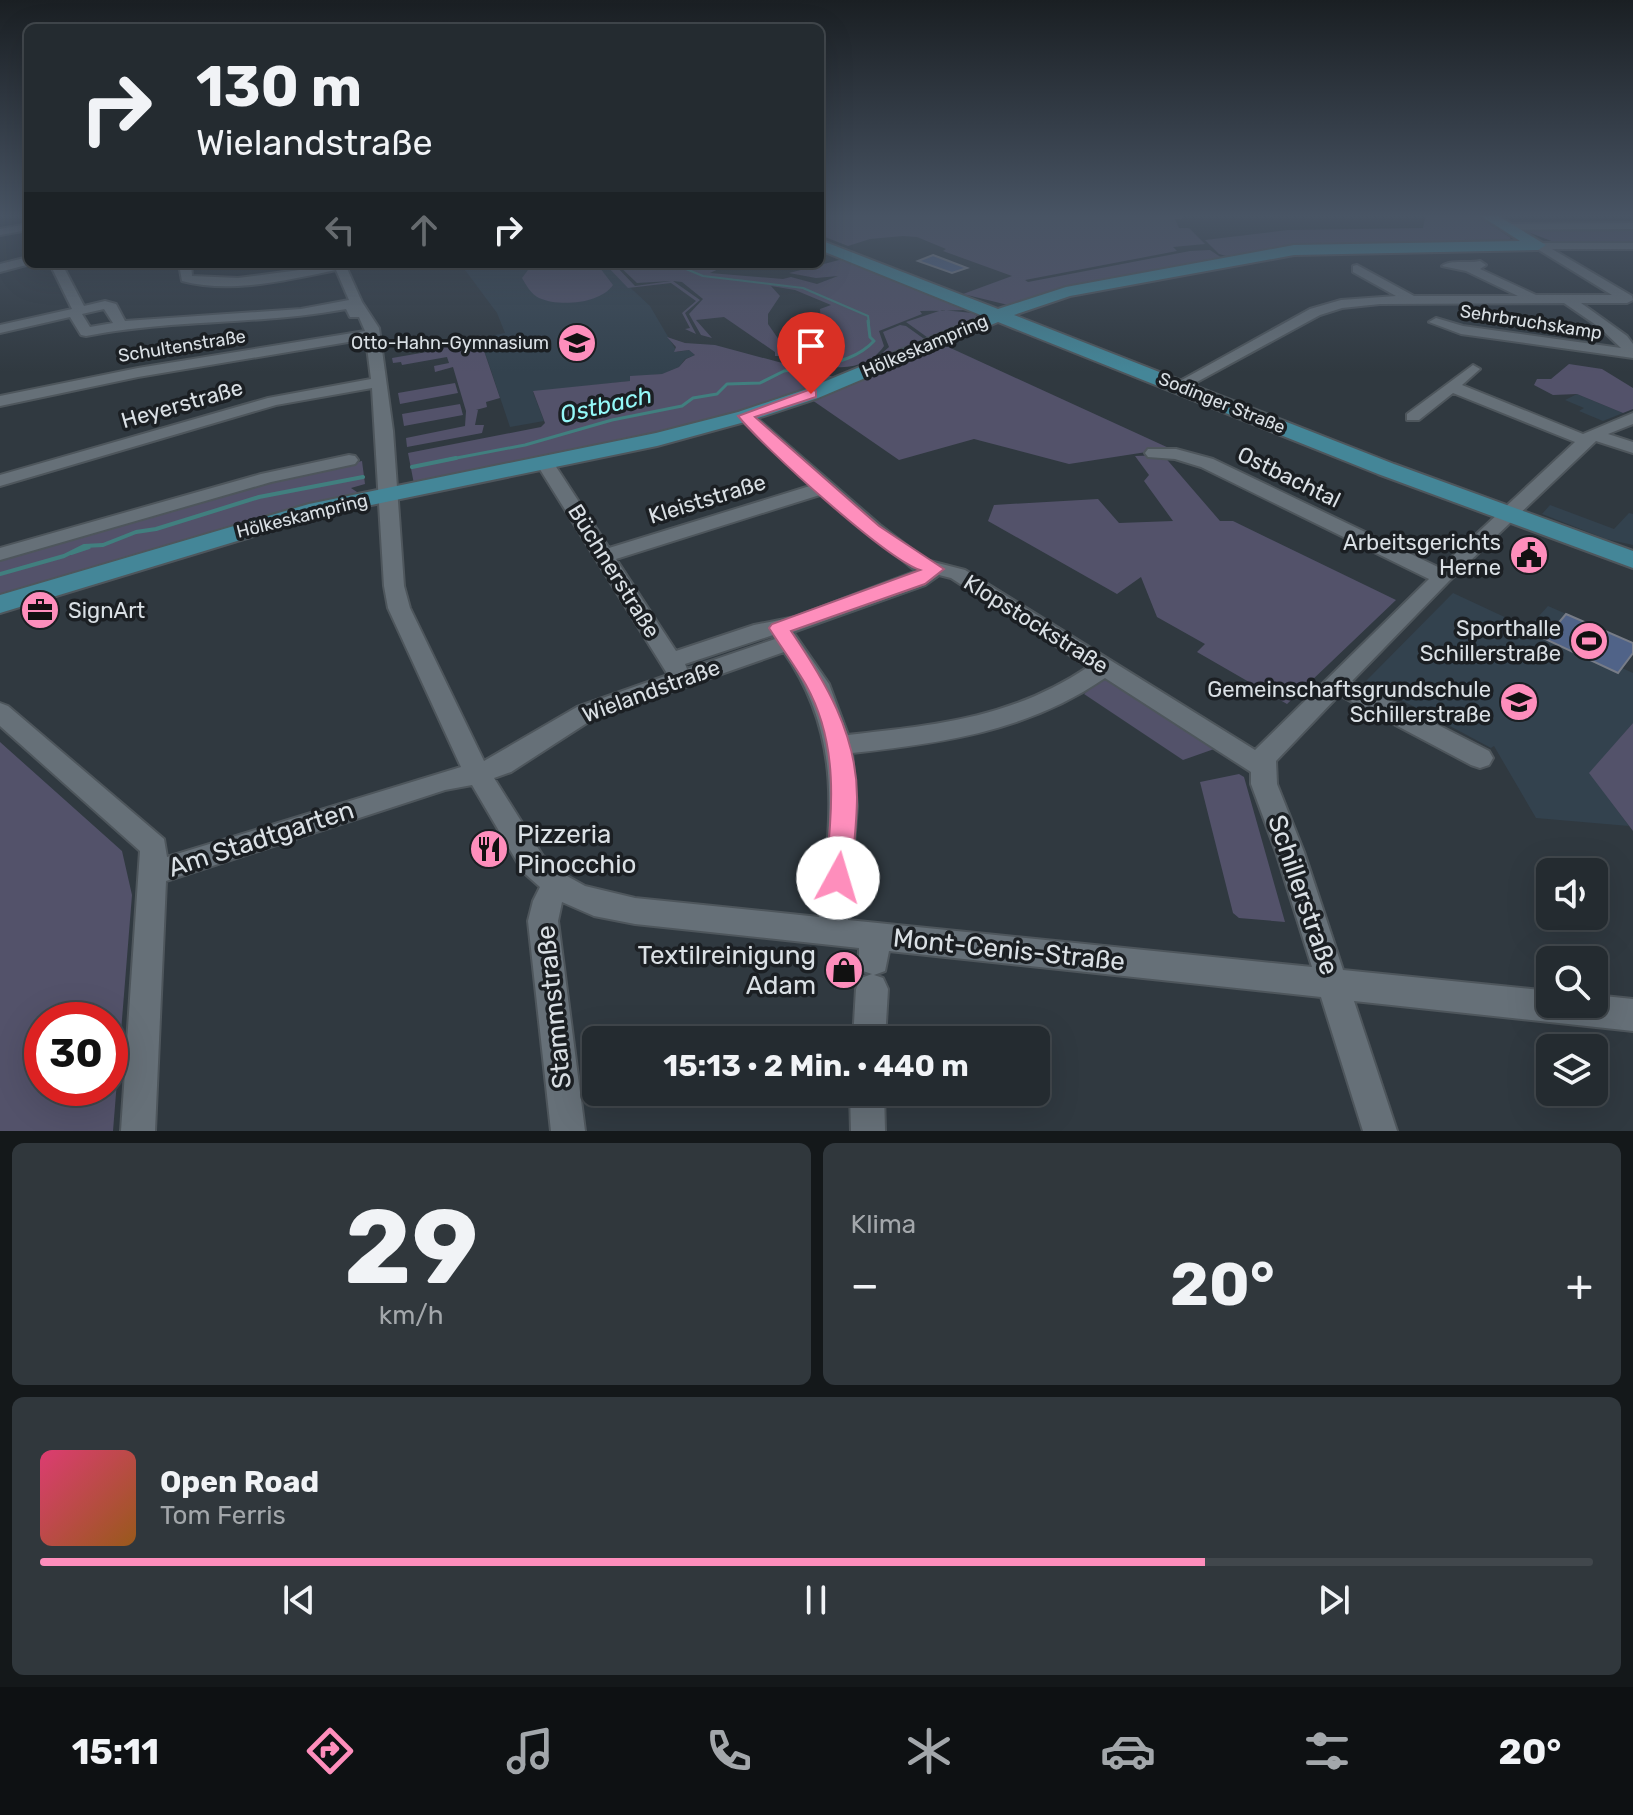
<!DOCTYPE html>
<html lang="de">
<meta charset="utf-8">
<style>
:root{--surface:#242b30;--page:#30373c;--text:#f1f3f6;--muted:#a3a7ab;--line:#41474c;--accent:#fe8ebc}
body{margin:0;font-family:Rubik,sans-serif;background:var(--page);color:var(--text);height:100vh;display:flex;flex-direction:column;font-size:30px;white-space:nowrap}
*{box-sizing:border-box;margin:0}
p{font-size:26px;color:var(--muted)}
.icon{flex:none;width:44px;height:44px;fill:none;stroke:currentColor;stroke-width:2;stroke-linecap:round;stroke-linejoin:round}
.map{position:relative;height:1131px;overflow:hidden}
.panel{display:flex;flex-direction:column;gap:12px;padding:12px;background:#14181a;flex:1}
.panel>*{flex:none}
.hud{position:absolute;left:24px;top:24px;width:800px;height:244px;border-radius:12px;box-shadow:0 8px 32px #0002,0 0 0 2px var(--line);background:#242b30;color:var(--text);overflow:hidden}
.controls{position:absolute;left:1536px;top:858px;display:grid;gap:16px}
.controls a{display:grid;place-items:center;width:72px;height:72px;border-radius:12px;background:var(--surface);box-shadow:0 8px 32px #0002,0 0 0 2px var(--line);font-size:40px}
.speed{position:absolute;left:24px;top:1002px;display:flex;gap:16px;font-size:40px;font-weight:700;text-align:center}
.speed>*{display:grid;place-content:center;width:104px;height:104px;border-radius:50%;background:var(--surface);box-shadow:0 8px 32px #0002,0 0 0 2px var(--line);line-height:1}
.speed .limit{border:12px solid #d22;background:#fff;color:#111}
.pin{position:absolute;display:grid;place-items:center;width:68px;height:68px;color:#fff;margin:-82px -34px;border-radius:50% 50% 50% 0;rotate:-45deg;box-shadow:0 0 8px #0007}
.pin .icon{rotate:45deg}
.me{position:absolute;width:88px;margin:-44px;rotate:6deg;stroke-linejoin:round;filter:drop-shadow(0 0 6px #0008)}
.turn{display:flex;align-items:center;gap:28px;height:168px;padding:0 40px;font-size:36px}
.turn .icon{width:104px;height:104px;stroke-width:2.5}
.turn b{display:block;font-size:56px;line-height:68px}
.lanes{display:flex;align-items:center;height:76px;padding:0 40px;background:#0003;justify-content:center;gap:40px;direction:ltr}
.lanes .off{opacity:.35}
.big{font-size:60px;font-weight:700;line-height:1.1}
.panel .card{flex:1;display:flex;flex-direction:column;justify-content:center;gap:12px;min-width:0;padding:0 28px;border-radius:12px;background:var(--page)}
.panel .dial{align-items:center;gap:0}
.dial b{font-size:104px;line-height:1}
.song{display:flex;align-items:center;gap:24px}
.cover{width:96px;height:96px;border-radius:12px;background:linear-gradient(135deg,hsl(340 70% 55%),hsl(30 70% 35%))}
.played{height:8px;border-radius:4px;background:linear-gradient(90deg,var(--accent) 75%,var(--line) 75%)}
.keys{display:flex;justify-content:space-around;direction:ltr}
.heat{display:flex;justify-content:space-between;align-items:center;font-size:44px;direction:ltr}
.panel .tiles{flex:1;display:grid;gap:12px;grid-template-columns:1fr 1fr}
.card:last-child{grid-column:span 2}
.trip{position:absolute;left:582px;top:1026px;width:468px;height:80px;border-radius:12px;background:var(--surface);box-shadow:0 8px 32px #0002,0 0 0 2px var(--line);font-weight:700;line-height:80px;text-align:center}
.tab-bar{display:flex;height:128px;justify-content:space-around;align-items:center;background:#0e1113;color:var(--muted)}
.tab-bar .icon{width:56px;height:56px}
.tab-bar .current{color:var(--accent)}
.tab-bar b{font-size:36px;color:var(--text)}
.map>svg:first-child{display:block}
.built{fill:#33424e}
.green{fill:#53526a;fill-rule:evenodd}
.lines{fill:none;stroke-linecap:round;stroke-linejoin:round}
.stream-far2{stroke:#417f7f;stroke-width:2}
.stream-far1{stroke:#417f7f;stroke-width:3}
.stream{stroke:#417f7f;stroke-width:4}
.building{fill:#506388;stroke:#777c87;stroke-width:2}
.minor-casing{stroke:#4e565c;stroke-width:4}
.major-casing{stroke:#4e565c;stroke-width:4}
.minor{fill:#667078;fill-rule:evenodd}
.major{fill:#448698;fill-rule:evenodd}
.route{fill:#fe8ebc;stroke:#a55c7a;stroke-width:2}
.labels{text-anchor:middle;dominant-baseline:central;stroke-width:7;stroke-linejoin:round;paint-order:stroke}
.far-street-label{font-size:18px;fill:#dae0e5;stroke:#1b1f23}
.far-poi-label{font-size:18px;fill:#dae0e5;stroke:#1b1f23;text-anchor:end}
.street-label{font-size:22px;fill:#dae0e5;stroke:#1b1f23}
.poi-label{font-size:22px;fill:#dae0e5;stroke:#1b1f23;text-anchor:end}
.water-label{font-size:24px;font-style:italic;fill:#94f8f8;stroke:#1b1f23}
.near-poi-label{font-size:26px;fill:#dae0e5;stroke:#1b1f23;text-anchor:start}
.near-street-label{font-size:26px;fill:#dae0e5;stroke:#1b1f23}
</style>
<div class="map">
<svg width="1633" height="1131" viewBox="0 0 1633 1131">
<rect width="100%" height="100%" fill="#303940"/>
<path class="built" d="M496,264h109l45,42 27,46 12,-2 6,5 -10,4 -6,8 -16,7 -33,3 1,4 -98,11 11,29 -34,6 -30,-89 25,-5 -8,-20 -32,-43z
M1577,394l46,19 -20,8 -24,-10 5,-3 -19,-8z
M1550,505l64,24 15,-16 4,1v31l-27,-6 -64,-25z
M1453,593l75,35 20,-22 85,37v10l-11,15 11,5v50l-43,50 39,53 -93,-8 -42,-72 -3,2 -125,-67z"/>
<path class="green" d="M820,214h365l-3,5h-7l4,9h10l16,16 -32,3 4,4 -152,29 3,2 162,-31 20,-1 12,8 -151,30 -63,17 -45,-11 49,-18 -69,-25 3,-2 -29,-12 -14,-1 -33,3 -22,7 -28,-11z
M1426,214h49l36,24 -4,4 -277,15 -11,-3 -14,-14 83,-10 135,-2z
M1633,228v16l-79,-2 -31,-12z
M843,259l123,51 -46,1 2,3 -43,17 5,15c-21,31 -64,21 -93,14l9,-14 -9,-3 30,-19 -1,-15 11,-4 -36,-15 -24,-4 9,10 -12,18v10l11,16 6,16h-10v-4l-51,-35 -28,3 16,18 -11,-3 -12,-21 14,-15 -21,-17 -9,-1 27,19 -15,13 11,21 -11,-5 5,-1 -8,-15 14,-12 -25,-18 -43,5 -23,-24h9l21,22 36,-5 -34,2 -20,-19h112l-19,9 73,6 8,-2 26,7 21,-8 -22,2 -27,-5z
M544,264h49l7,4 13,17c-13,19 -54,22 -74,13 -8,-4 -13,-13 -17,-20l6,-8z
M942,310l31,3 8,6 -50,21 -25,-18z
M900,325l6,1 21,15 -50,21 -4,-1 16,-14 -6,-15z
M479,336l21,62 -14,4 1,5 -11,3h2l-3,15h9l-2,8 -75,14 -1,-9 59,-12 1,-15 -13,-44 -18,5 -1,-6 15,-3 -2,-6 -45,8 -1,-3 -8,1 -1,-5 52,-9 -2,-9z
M667,337l18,6 30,2 123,33 -80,30 -111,30 -233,46 -6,-31 133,-26 4,-4 -12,-32 97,-10v-5l32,-2 17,-7 7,-8 9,-4 -6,-5 -15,2 2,-5z
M944,345l238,109 -29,-3 -84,13 -95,-25 -75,21 -87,-60z
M1569,364l33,5 31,19v21l-10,4 -46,-19 -24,1 -19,-10 3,-6h14z
M455,383l3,10 -58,11 -2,-11z
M460,404l3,11 -59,11 -2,-12z
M1163,455l57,66h13l163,79 -109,104 -90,-52 8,-8 -48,-27 -16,-40 -24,17 -129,-73 6,-16 104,-6 21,24 54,-2 -29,-40 5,-6 -14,-19z
M362,461l3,23 -14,4 9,6 -360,104v-41l259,-75z
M1109,678l108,70 -34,12 -99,-66 17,-14z
M1633,723v108l-44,-58z
M0,742l122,109 10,44 -19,236h-113zM42,1020h68v68h-68z
M1239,774l5,3 41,145 -46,-4 -6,-5 -33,-131z"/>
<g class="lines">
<path class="stream-far2" d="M674,264l29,12 100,12 65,28 1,7"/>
<path class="stream-far1" d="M818,366c21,-4 41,-9 56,-25l-4,-4 -2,-16
M446,460l79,-15 87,-25 70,-14 11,-8 24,-4 10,-10 33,-1 24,-12 19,-3"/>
<path class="stream" d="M412,467l44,-9
M71,553l18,-6
M0,574l64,-18 20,-10 19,-1 33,-13 20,-3 103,-32 104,-20"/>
</g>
<path class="building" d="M933,255l34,13 -15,5 -34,-12z
M1566,614l67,29v10l-15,20 -73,-34z"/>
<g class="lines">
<defs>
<path id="minor" d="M1633,223v6l-126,1 -6,-3 6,-3z
M28,224v6l-28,5v-6z
M1534,243h99v6h-81l80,47 1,4 -6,3h-46l46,33 6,8v14l-172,-24 -32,-12 7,-4 27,8 158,22 -22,-21 -35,-24 -184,1 -38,4 -22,7 -136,74h-10l-3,-3 139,-77 31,-9 55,-4 -43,-24v-6l4,-1 57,31h104l-52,-25 -24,-5c9,-7 26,-2 38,-5l6,4 -6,4 56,26h76l-78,-48z
M28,257l2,7 -30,8v-8z
M50,264h12l22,42 21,-5 11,3 9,17 176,-12 48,-9 -13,-30c-49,10 -105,24 -154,11l-3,-17h12l1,12 46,2 107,-14 17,38 17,26 14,103 11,155 6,22 74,153 93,-54 91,-32 -132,-212 3,-4h12l58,89 204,-63 -76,-69 8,-5 6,2 129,112 46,35 39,10 290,180 174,-171 -228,-112 -26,-8 -27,-2 -3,-4 3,-4h28l37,10 227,109 135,-126 -122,-49 -34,27h-12v-6l66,-49 7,4 -18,16 121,49 50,-21v11l-25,10 25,8v11l-37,-12 -147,140 -97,100 137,70 4,7 -4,7 -9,3 -9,-3 -132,-70 -63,66 1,23 27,68 39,118 207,21v13h44v-9l39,4v32l-279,-30 43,130h-34l-42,-134 -432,-46 -4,20 -11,4 9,3 5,11 -3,51h-32l3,-51 5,-11 11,-4 -9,-3 -4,-10v-13l-224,-24 -41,-8 -32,-14 -4,19 27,210h-34l-23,-210 5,-20 7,-14 -17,-15 -51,-87 -27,5 -279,91 -11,250h-34l19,-280 -140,-125v-23l8,3 156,133 3,18 294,-90 -73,-159 -4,-22 -12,-198 -96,17 -276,81v-11l268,-77 103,-19 -5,-40 -228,38 -138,29v-10l138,-28 227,-37 -6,-14h-9l-4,-8c-86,16 -175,10 -260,27l-5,-1 -11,-18 -70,16v-8l72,-16zM104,309l9,14 -23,4 -8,-13zM823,494l89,74 7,2 -124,47 -41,8 -78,26 -60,-92zM939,575l12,3 137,89c-76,51 -151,58 -240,68l-19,-51 -36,-52 132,-47zM773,635l2,4 -88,30 -2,-5zM784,652c59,84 48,168 35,265l-184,-19 -50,-12 -18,-10 -24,-20 -49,-78 17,-6 82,-53zM1105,678l146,94v12l25,68 36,115 -464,-47 9,-114 -5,-53c91,-10 176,-22 253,-75z
M349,455l6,1 3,4 -3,4 -84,18 -271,78v-12l261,-74z
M850,1092h34l1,39h-34z"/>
<path id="major" d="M1478,214h17l51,31 -8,5 -244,5 -224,41 -56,19 380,149 239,87v17l-255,-94 -380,-152 -180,76 -66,22 -95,26 -334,69 -323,98v-18l309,-91 347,-71 82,-21 66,-22 179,-74 -163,-66v-10l178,69 68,-22 228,-42 226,-4z"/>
</defs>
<use href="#minor" class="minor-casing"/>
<use href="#major" class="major-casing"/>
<use href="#minor" class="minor"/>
<use href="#major" class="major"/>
</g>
<linearGradient id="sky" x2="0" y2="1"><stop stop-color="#1a1f23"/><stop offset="0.58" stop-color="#485464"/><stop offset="1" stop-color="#485464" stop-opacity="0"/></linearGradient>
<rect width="1633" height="372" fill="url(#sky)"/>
<path class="route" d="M811,389l5,2v6l-61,20 124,109 65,43 -19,15 -134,47c34,50 66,103 66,166 0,27 -4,54 -6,81l-4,8 -9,3 -9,-3 -4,-8c7,-66 15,-132 -19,-193 -11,-19 -25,-38 -37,-57l3,-4 148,-54c-35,-12 -156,-122 -182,-154z"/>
<defs>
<symbol id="school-disc" viewBox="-11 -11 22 22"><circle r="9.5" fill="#fe8ebc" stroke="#1b1f23"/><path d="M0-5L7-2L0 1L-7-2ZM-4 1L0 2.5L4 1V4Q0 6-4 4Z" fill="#111"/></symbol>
<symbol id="civic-disc" viewBox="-11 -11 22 22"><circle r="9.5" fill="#fe8ebc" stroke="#1b1f23"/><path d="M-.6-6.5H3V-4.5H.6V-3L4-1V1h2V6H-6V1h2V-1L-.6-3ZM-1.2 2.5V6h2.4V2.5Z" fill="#111"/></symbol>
<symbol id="office-disc" viewBox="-11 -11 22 22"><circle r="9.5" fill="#fe8ebc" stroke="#1b1f23"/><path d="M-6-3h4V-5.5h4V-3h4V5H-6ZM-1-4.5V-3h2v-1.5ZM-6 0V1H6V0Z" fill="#111"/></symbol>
<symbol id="stadium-disc" viewBox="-11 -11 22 22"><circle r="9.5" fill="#fe8ebc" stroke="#1b1f23"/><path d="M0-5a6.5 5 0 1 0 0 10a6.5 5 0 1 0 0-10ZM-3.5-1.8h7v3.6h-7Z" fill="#111"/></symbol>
<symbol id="restaurant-disc" viewBox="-11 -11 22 22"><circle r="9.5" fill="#fe8ebc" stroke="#1b1f23"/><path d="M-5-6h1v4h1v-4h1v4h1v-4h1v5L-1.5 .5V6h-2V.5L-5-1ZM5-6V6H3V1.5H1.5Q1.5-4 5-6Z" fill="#111"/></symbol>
<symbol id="shop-disc" viewBox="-11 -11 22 22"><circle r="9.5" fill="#fe8ebc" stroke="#1b1f23"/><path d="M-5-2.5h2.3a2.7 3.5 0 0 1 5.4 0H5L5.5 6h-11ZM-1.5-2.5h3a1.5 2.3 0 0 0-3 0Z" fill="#111"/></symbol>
</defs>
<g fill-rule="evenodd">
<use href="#school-disc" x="555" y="321" width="44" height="44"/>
<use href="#civic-disc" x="1507" y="533" width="44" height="44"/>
<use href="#office-disc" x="18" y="588" width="44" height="44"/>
<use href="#stadium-disc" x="1567" y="619" width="44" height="44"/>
<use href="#school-disc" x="1497" y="680" width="44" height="44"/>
<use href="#restaurant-disc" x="467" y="827" width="44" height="44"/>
<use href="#shop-disc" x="822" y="948" width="44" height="44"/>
</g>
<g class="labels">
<g class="far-street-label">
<text transform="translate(1531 322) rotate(9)">Sehrbruchskamp</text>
<text transform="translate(182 346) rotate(-9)">Schultenstraße</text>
<text transform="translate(925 346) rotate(-23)">Hölkeskampring</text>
<text transform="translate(1222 403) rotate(22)">Sodinger Straße</text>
<text transform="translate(302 516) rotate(-14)">Hölkeskampring</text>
</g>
<g class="far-poi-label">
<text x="549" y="343">Otto-Hahn-Gymnasium</text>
</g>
<g class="street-label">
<text transform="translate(182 404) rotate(-16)">Heyerstraße</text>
<text transform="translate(1289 477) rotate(26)">Ostbachtal</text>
<text transform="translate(707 499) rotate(-17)">Kleiststraße</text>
<text transform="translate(614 571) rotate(58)">Büchnerstraße</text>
<text transform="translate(1036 624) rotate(32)">Klopstockstraße</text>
<text transform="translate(651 691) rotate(-20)">Wielandstraße</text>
</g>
<g class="poi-label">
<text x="1501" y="542">Arbeitsgerichts<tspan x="1501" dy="25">Herne</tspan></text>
<text x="68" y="610" text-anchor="start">SignArt</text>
<text x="1561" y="628">Sporthalle<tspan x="1561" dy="25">Schillerstraße</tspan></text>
<text x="1491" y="689">Gemeinschaftsgrundschule<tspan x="1491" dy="25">Schillerstraße</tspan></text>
</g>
<g class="water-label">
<text transform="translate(606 405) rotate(-13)">Ostbach</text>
</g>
<g class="near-poi-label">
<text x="517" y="834">Pizzeria<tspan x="517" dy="30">Pinocchio</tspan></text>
<text x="816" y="955" text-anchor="end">Textilreinigung<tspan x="816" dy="30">Adam</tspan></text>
</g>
<g class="near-street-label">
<text transform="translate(261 839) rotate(-18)">Am Stadtgarten</text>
<text transform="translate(1303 895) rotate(71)">Schillerstraße</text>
<text transform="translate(1009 950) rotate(6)">Mont-Cenis-Straße</text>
<text transform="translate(554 1007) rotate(-96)">Stammstraße</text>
</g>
</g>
</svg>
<div class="controls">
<a><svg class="icon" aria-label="sound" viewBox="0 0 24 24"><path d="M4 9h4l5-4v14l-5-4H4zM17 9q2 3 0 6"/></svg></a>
<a><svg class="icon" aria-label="search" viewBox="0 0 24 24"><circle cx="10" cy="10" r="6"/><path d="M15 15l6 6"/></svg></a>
<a><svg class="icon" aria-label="layers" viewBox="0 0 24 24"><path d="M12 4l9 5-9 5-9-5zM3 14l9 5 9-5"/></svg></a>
</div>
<div class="speed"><div class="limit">30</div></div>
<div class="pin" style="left:811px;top:394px;background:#d93025"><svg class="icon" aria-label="arrive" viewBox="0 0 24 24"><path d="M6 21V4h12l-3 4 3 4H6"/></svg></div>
<svg class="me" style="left:838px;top:878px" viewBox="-20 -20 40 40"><circle r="19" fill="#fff"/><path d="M0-13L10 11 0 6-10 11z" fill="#fe8ebc"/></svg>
<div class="trip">15:13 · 2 Min. · 440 m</div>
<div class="hud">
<div class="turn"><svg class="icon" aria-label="right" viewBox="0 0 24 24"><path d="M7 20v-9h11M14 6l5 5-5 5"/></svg><div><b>130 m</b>Wielandstraße</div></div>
<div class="lanes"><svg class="icon off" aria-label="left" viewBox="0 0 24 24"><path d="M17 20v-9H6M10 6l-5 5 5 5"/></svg><svg class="icon off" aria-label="ahead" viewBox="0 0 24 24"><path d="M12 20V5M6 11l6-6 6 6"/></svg><svg class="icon" aria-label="right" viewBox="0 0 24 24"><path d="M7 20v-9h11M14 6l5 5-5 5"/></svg></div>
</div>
</div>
<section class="panel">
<div class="tiles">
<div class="card dial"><b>29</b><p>km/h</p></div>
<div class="card"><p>Klima</p>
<div class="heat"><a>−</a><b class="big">20°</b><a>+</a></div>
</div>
<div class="card">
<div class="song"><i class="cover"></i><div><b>Open Road</b><p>Tom Ferris</p></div></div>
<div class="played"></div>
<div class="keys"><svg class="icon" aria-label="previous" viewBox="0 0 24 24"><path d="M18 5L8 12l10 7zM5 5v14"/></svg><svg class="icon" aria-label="pause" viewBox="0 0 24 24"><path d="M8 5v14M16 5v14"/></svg><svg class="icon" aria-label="next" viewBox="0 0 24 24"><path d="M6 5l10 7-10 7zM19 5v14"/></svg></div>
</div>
</div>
</section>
<nav class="tab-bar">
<b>15:11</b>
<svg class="icon current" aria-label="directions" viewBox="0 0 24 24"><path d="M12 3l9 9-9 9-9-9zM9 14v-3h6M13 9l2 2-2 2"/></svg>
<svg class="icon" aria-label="music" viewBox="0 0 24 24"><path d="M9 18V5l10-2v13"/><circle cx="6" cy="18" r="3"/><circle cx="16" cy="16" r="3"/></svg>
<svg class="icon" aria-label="phone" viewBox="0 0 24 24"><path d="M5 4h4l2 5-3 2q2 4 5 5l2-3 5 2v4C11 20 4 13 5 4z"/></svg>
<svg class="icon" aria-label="climate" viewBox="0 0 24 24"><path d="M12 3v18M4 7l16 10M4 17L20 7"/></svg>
<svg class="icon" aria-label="car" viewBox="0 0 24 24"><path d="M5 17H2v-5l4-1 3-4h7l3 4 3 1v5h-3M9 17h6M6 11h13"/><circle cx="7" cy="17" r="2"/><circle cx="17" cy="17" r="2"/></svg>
<svg class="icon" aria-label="filters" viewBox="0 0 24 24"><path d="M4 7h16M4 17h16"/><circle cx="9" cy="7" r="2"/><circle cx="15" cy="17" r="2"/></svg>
<b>20°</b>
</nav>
